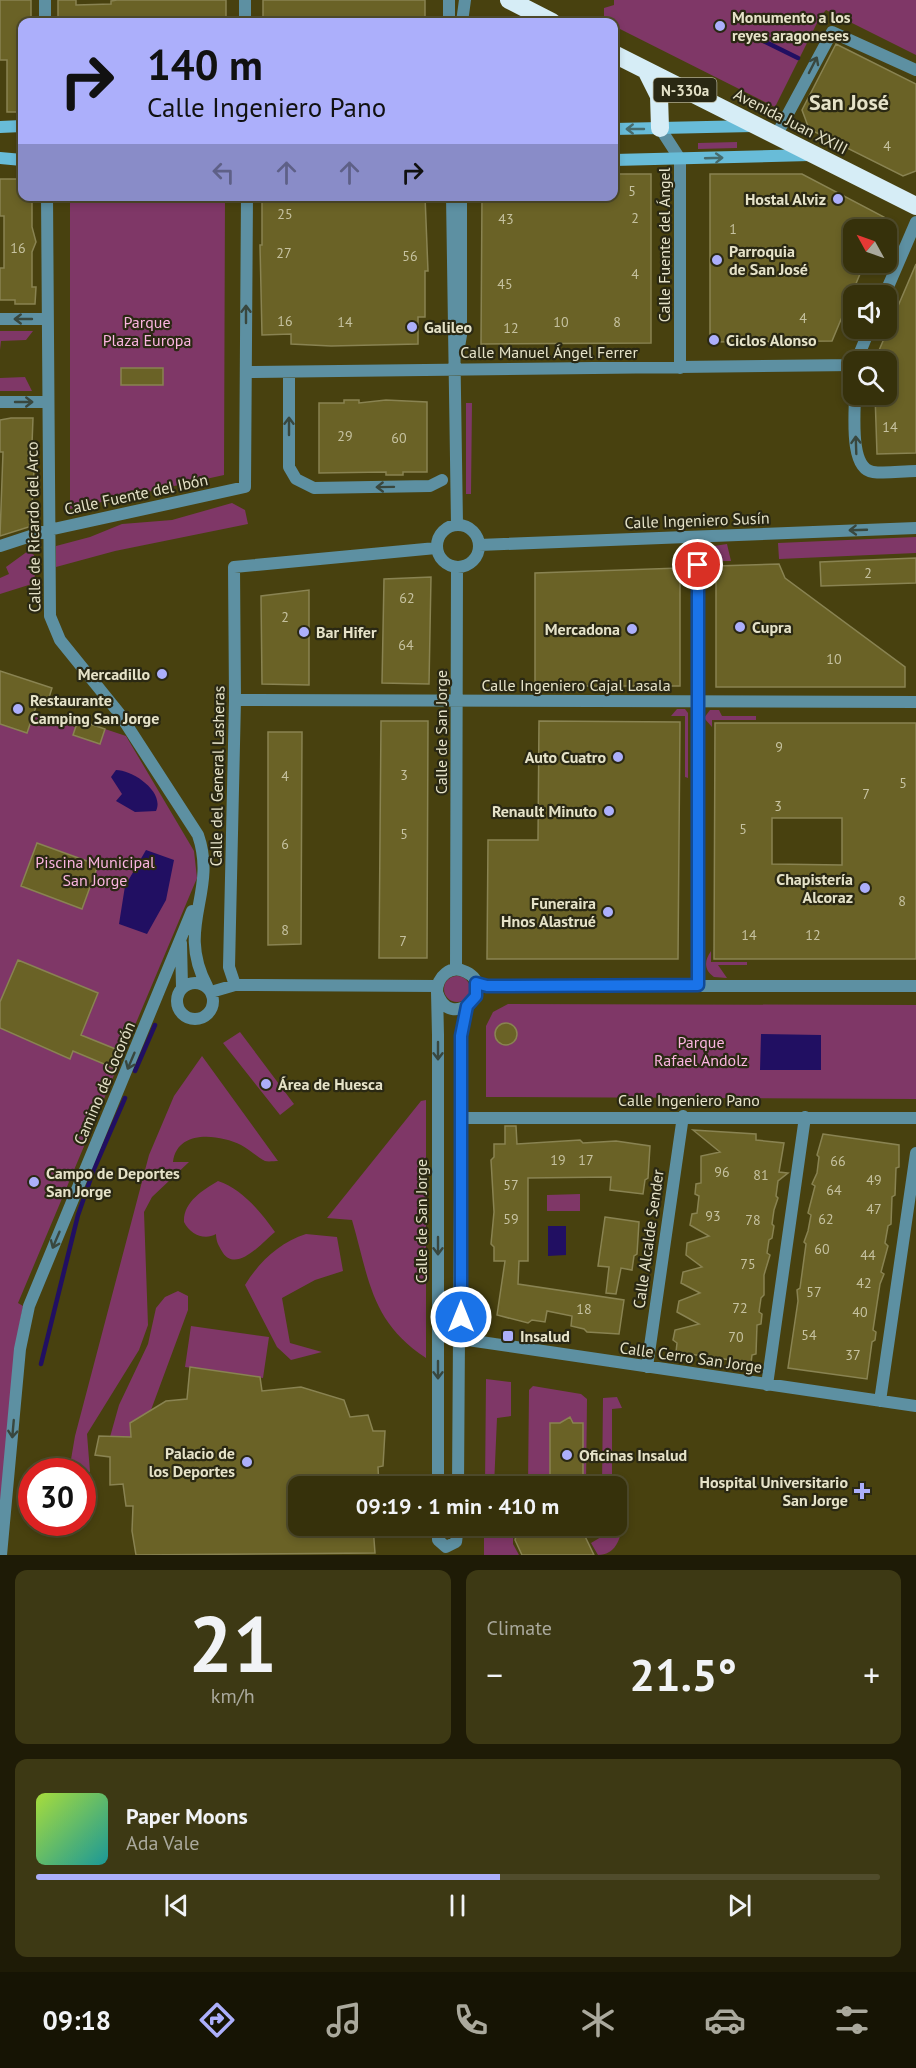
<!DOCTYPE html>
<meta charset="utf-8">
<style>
:root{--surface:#36310b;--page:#3d3914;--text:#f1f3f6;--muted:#aaa99d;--line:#504c2c;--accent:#acaffb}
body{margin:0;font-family:"PT Sans",sans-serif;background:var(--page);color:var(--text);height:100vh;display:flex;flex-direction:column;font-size:22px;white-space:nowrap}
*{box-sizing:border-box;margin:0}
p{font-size:20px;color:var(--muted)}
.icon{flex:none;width:33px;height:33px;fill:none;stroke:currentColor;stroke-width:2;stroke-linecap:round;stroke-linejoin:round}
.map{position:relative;height:1555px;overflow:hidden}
.details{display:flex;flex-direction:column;gap:15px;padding:15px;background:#1e1b06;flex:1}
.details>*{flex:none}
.hud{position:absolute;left:18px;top:18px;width:600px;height:183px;border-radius:12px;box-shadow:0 3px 9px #0003,0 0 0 2px var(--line);background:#acaffb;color:#111;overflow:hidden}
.needle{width:39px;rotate:310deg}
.fabs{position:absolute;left:843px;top:219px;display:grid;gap:12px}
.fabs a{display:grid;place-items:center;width:54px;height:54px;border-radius:12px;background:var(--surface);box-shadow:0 3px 9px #0003,0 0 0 2px var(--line);font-size:30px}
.speed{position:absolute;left:18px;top:1458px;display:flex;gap:12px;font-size:30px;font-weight:700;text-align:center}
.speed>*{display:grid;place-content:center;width:78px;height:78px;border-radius:50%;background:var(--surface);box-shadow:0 3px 9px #0003,0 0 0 2px var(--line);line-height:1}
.speed .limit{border:9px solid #d22;background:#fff;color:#111}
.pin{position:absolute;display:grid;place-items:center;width:51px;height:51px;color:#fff;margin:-26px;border:3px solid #fff;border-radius:50%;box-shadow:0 2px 6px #0007}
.me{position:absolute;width:66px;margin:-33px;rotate:0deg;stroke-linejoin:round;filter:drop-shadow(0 0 4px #0008)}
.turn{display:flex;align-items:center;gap:21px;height:126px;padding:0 30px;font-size:27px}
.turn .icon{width:78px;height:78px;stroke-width:2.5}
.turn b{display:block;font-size:42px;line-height:51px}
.lanes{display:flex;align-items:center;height:57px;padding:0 30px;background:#0003;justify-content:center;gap:30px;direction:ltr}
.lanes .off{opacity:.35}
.big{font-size:45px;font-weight:700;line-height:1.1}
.details .tile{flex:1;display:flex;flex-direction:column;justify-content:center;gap:9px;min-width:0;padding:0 21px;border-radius:12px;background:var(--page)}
.details .dial{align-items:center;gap:0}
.dial b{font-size:78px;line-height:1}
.song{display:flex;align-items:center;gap:18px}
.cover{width:72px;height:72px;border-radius:9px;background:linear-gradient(135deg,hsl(80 70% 55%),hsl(180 70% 35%))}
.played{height:6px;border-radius:3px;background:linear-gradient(90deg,var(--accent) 55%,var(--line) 55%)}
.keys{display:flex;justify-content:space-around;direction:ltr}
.heat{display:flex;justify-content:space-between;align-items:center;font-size:33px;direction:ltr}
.details .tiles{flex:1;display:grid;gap:15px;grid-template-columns:1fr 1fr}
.tile:last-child{grid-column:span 2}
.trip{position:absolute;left:288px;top:1476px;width:339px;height:60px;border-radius:12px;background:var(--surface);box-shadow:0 3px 9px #0003,0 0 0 2px var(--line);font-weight:700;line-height:60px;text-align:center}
.tabs{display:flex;height:96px;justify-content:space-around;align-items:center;background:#161404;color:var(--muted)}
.tabs .icon{width:42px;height:42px}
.tabs .current{color:var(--accent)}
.tabs b{font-size:27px;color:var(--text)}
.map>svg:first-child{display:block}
.green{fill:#7f3767}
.water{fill:#210f62}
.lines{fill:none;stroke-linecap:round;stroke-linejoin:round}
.stream{stroke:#210f62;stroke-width:4.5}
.building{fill:#6a6226;stroke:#898352;stroke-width:1.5;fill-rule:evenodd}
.street{stroke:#5d90a2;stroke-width:12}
.secondary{stroke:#68bcd8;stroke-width:12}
.highway{stroke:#d6edf6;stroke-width:18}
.oneway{stroke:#39473e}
.oneway2{stroke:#466b6c}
.route-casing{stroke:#114b97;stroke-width:15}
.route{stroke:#1a73e8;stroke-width:10}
.poi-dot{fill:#acaffb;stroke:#2a2813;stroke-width:2}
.labels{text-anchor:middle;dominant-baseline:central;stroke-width:4.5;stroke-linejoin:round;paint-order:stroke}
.number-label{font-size:14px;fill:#c6c2a0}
.shield{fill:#2a2813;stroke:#adaa92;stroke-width:1.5}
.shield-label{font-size:15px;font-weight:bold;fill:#e5e2c8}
.poi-label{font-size:16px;font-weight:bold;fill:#e5e2c8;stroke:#2a2813;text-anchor:start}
.street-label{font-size:16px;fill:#e5e2c8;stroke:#2a2813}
.park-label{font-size:16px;fill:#fbb5e0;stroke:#2a2813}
.district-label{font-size:22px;font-weight:bold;fill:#e5e2c8;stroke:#2a2813}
</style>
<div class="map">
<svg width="916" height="1555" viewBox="0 0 916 1555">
<rect width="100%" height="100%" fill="#48410f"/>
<path class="green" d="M614,0h302v55l-90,-45 -6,7 -45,90 -161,-81v-4l-10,-1v-13l10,-3z
M737,142v6l-39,1v-6z
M70,197h155l-1,278 -154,34z
M0,331h33l-7,9 -25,1 -1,9z
M25,377l7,14h-32v-13z
M466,403h6l-1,91h-5z
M232,503l13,7 3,14 -133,27 -59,16v-21l34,-9 32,-13 50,-4z
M916,537v16l-137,6 -1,-16z
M727,544l4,17h-17v20c-7,-12 -13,-25 0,-35z
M28,551l6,4 1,28 -35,11v-16l9,-4 -3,-7z
M0,692l37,12 -3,10 41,13 3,-7 48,16 68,115 3,27 -179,425 5,3 -8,43 -15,163z
M677,709h8l3,4v65l-3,-1v-61h-14z
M710,710h9l3,6h34v4h-44v7l-8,-9z
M711,951v11h36v3h-29l9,13 -13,-1c-10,-7 -10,-16 -3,-26z
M444 989a13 13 0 1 1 26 0a13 13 0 1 1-26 0Z
M508,1004l408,1v94l-430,-2v-71l7,-14z
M240,1032l54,72 -14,11 -57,-72z
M202,1056l76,105c-3,0 -10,1 -13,0 -8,-4 -16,-12 -24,-16 -22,-11 -64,-16 -68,17h16l-37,35 -8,15 4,113 -9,25 -52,84 3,38 -21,-1 6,-35 74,-281 25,-59z
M426,1100v258c-55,-36 -57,-79 -74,-138l-25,-2 94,-117z
M218,1181c24,8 43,31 57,51 -12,10 -38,41 -52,21 -4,-7 -7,-11 -7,-19 -12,7 -26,0 -32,-12 -1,-20 19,-32 34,-41z
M580,1194v17h-33v-16z
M306,1234l31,3 6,34 -28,9 -33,18 8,45 32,9 -31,8 -14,-13 -32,-62c14,-23 35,-43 61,-51z
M178,1291l10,5v14l-37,100 -20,27h-21l9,-32 29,-61 8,-36 9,-11z
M191,1326l78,11 -6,41 -78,-11z
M486,1379l25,3v34l-14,2 -3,68h-9z
M533,1386l48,8 6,5 -1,87h-3v-63h-10l-3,-6 -10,6 -9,1 -1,62h-22l1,-96z
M617,1397l5,11 -10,1v77h-10l1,-88z
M617,1499c8,17 8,56 -19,56l-7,-12 10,-6 6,-11h9z
M513,1532v12l6,11h-35v-22z"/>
<path class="water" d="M116,770c17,0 49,22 40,41l-21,1 -19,-11 6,-7 -11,-17z
M146,850l28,10 -8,40 -19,34 -28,-10 6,-38z
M761,1034l60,1v35h-61z
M548,1226h18v29l-18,1z"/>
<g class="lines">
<path class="stream" d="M749,34l49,24
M135,1071l20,-46
M41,1364l37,-149 16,-46 31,-71"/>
</g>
<path class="building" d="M0,0h31v22h-9v90h-15v-52h-7z
M58,0h18v5l35,-1v-3l6,-1h109v22l-59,-2v2h-109z
M263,0h162v22h-162z
M836,44l80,40v87l-13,5 -94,-47 -7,-19z
M614,174h37v169l-170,1 1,-148h132z
M710,174h92l82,43 -5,13h-25v32h11l-33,79 -122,1z
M0,179h22v17h10v31l4,15 -4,10v35h4l-1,17h-20v-4h-15v-32h4v-52h-4z
M262,196h163l3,75h-3v46h-7v27l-87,2 -40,-2v-10l-29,1 -2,-90h2z
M916,264v189l-39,1 -2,-60h11v-32h-12z
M121,368h42v17h-42z
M344,400h15v3l27,-3 41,2v70h-24v3h-17v-3l-67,1v-70h25z
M11,418h22l-2,52 3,-1 -2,38 3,18 -35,11 3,-84h-3v-32z
M916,558v25l-95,3 -1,-24z
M779,564l6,14 120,89v20h-189v-121z
M680,568v118h-145v-113z
M431,577l-2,107 -47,-1 2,-104z
M309,590v95l-47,-1 -1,-88z
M0,671l52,17 -5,16 -9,-3 -11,32 -27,-9z
M78,720l27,9 -5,15 -27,-9z
M381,721h47l-1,237h-48z
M539,721l141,1 -2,237h-191l1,-119h50z
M715,723h201v236h-202zM772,818h70v47l-70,-1z
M268,732h34l-1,212 -33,1z
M37,843l61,22 -16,44 -61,-23z
M18,960l80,33 -17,42 42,17 -7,17 -43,-18 -3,8 -70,-31v-26z
M495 1034a11 11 0 1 1 22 0a11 11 0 1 1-22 0Z
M505,1126h11l1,18 63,-4 3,3 33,-2 34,5 -2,32 -3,2 -2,14 -33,-4 1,-13 -83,1v83h-9l-1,23 106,16 -5,34 -32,-2 -3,-3 -13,-3 1,-10 -25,-5 -2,11 -13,-2 -4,3 -31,-8 8,-54h-11v-14l-3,-3 3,-32 -3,-52 3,-3v-13h11z
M693,1130l63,4v6l28,3 -5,29 9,1 -10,8 -2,15 2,2 -4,12 -2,14 2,2 -2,12 -3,2 -2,13 3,2 -6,20v20l-3,3 -2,14 3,2 -1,10 -4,1 -1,29 -4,1 -1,8 -75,-11 1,-9 -4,-3 2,-10 24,-6 -22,-12 2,-11 21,-8 -19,-10 2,-11 19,-5 -16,-12 1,-12 22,-7 -19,-11 2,-11 5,-1 2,-17 -4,-2 1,-10 5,-1v-27l19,-4z
M823,1134l76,11v22l-3,1 -1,27 -3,2 -1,27 -3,2 -3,17 3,3 -7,26 3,2 -4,10 -7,46 3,2 -1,8 -3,2 -5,37 -79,-11 10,-67 -1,-11 3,-2 6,-44 -2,-2 4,-11 3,-16 -3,-2 7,-27 -3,-2 5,-11 2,-16 -2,-2z
M605,1217l34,5 -2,32 -3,2 -2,14 -11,-2 -5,26 -10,-1 3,-26 -11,-1z
M190,1367l70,10 2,14 39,-4 43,13 6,17 18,-2 5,16h12l-2,35 -5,1 1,19h-81v40h75l2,27 -239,2 -4,-24 1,-25h-7l-3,-22 -13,1v-28l-15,-2 4,-19 32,1 -1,-14 36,-22 21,-2z
M570,1417l3,6h10v63h-33v-63h10z
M523,1526h57l14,29h-72l-7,-15 2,-8z"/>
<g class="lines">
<path class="street" d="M245,0v22
M45,22v-22
M449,22v-22
M462,22l3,-22
M660,128l20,31v209
M776,136l56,-104 84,38
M47,196l3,420 10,24 59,73 79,122c20,58 -23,91 9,151
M452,196l5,328
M884,296l32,-74
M0,319h47
M458,353l3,-18v-139
M856,362l14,-34
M246,372l608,-7
M289,372v95l7,12 18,9 116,-2 12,-6
M855,394c0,19 -6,75 18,78 13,2 29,-1 43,-1
M0,402h48
M437 546a21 21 0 1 1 42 0a21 21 0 1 1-42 0Z
M479,545l437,-17
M0,546l49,-16 196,-43 2,-291
M235,700l681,2
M181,943l1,44
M456,969l1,-402
M177 1001a18 18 0 1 1 36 0a18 18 0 1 1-36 0Z
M476,983l11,3h429
M235,985l-6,-18 6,-267 -1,-133 202,-19
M698,985v-448
M211,992l24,-7 202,1
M437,992c13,42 62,-4 29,-20 -16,-8 -29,5 -29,20l1,43v451
M461,1118h455
M461,1339l455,67
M647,1367l36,-251
M767,1385l38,-268
M880,1401l36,-248
M458,1486l3,-450 6,-30
M438,1526v14l8,7 10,-5 2,-16
M1,1555l19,-206 9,-43 163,-395"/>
<path class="secondary" d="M0,127l22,-1
M614,129l139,-3
M22,142v3
M0,158l22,2
M614,160l196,-5"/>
<path class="highway" d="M509,0l43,22
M614,54l302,152
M647,72l12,24 1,32"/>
</g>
<defs><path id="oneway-shaft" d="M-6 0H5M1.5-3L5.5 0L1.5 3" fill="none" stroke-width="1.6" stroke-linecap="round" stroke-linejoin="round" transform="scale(1.5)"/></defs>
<g class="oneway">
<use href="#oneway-shaft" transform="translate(813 65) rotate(-63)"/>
<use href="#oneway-shaft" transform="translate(246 314) rotate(-90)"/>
<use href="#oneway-shaft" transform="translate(23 319) rotate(-180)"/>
<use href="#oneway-shaft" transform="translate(24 402)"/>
<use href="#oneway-shaft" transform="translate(289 426) rotate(-90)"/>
<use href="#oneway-shaft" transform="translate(856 445) rotate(-92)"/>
<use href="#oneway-shaft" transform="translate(385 487) rotate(179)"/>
<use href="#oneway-shaft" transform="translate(858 530) rotate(178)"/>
<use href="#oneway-shaft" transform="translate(438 1051) rotate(90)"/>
<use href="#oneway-shaft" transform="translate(131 1061) rotate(113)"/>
<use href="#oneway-shaft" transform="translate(56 1240) rotate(113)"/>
<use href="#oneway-shaft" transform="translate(438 1246) rotate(90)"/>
<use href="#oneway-shaft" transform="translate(438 1370) rotate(90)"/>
<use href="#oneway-shaft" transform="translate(13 1429) rotate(95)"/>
</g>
<g class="oneway2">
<use href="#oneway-shaft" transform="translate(635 129) rotate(180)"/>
<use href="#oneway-shaft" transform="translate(714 158) rotate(-2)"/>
</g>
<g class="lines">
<defs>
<path id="route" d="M461,1317v-281l6,-30 9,-10v-13l11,3 211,-1v-420"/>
</defs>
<use href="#route" class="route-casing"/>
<use href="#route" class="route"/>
</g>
<g class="poi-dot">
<circle cx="720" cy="26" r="6"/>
<circle cx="838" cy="199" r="6"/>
<circle cx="717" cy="260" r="6"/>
<circle cx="412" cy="327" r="6"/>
<circle cx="714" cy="340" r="6"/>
<circle cx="740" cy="627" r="6"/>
<circle cx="632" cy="629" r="6"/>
<circle cx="304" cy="632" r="6"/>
<circle cx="162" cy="674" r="6"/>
<circle cx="18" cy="709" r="6"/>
<circle cx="618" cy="757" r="6"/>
<circle cx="609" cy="811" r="6"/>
<circle cx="865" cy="888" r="6"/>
<circle cx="608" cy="912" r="6"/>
<circle cx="266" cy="1084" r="6"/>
<circle cx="34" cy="1182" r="6"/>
<rect x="502" y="1330" width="12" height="12" rx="3"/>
<circle cx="567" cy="1455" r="6"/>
<circle cx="247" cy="1462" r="6"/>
<path d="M859 1482h6v6h6v6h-6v6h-6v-6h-6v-6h6z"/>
</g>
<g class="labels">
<g class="number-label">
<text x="887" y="146">4</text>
<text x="632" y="191">5</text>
<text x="285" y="214">25</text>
<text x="635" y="218">2</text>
<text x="506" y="219">43</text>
<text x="733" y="229">1</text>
<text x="18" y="248">16</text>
<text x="284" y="253">27</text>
<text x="410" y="256">56</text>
<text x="635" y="274">4</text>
<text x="505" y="284">45</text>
<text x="803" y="318">4</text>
<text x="285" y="321">16</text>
<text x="345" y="322">14</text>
<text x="561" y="322">10</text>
<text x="617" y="322">8</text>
<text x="511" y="328">12</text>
<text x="890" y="427">14</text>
<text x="345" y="436">29</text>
<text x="399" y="438">60</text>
<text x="868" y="573">2</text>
<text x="407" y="598">62</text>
<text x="285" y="617">2</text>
<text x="406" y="645">64</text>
<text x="834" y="659">10</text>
<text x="779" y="747">9</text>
<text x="404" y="775">3</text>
<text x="285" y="776">4</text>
<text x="903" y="783">5</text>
<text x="866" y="794">7</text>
<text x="778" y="806">3</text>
<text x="743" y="829">5</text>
<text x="404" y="834">5</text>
<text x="285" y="844">6</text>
<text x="902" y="901">8</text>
<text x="285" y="930">8</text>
<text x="749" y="935">14</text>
<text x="813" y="935">12</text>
<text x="403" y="941">7</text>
<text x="558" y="1160">19</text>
<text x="586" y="1160">17</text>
<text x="838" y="1161">66</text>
<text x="722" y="1172">96</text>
<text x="761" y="1175">81</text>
<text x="874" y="1180">49</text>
<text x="511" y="1185">57</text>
<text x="834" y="1190">64</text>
<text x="874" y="1209">47</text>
<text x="713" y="1216">93</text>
<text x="511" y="1219">59</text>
<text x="826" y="1219">62</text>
<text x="753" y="1220">78</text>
<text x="822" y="1249">60</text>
<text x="868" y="1255">44</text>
<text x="748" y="1264">75</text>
<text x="864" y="1283">42</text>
<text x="814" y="1292">57</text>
<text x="740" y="1308">72</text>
<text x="584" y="1309">18</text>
<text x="860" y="1312">40</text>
<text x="809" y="1335">54</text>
<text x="736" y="1337">70</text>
<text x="853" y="1355">37</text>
</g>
<rect class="shield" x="653.5" y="78" width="63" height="24" rx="4.5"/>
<g class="shield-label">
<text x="685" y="90">N-330a</text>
</g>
<g class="poi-label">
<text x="732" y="17">Monumento a los<tspan x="732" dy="18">reyes aragoneses</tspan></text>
<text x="826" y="199" text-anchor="end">Hostal Alviz</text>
<text x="729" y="251">Parroquia<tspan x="729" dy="18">de San José</tspan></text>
<text x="424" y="327">Galileo</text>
<text x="726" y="340">Ciclos Alonso</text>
<text x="752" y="627">Cupra</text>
<text x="620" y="629" text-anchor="end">Mercadona</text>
<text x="316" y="632">Bar Hifer</text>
<text x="150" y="674" text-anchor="end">Mercadillo</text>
<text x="30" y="700">Restaurante<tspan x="30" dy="18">Camping San Jorge</tspan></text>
<text x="606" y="757" text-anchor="end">Auto Cuatro</text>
<text x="597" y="811" text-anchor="end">Renault Minuto</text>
<text x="853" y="879" text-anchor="end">Chapistería<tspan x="853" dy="18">Alcoraz</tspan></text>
<text x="596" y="903" text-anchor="end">Funeraira<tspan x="596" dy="18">Hnos Alastrué</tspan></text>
<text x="278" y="1084">Área de Huesca</text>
<text x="46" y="1173">Campo de Deportes<tspan x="46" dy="18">San Jorge</tspan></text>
<text x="520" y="1336">Insalud</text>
<text x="235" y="1453" text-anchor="end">Palacio de<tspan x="235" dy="18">los Deportes</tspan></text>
<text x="579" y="1455">Oficinas Insalud</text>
<text x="848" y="1482" text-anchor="end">Hospital Universitario<tspan x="848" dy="18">San Jorge</tspan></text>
</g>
<g class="street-label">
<text transform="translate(791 121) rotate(27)">Avenida Juan XXIII</text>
<text transform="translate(664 245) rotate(-90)">Calle Fuente del Ángel</text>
<text x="549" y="352">Calle Manuel Ángel Ferrer</text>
<text transform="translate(136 494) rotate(-12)">Calle Fuente del Ibón</text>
<text transform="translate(697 520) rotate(-2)">Calle Ingeniero Susín</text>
<text transform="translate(33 527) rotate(-91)">Calle de Ricardo del Arco</text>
<text x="576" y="685">Calle Ingeniero Cajal Lasala</text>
<text transform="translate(441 732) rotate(-90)">Calle de San Jorge</text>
<text transform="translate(217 776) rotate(-89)">Calle del General Lasheras</text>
<text transform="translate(104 1083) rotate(-67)">Camino de Cocorón</text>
<text x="689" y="1100">Calle Ingeniero Pano</text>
<text transform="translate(421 1221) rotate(-90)">Calle de San Jorge</text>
<text transform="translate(648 1239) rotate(-82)">Calle Alcalde Sender</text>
<text transform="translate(691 1357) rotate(8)">Calle Cerro San Jorge</text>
</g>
<g class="park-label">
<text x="147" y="322">Parque<tspan x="147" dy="18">Plaza Europa</tspan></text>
<text x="95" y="862">Piscina Municipal<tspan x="95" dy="18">San Jorge</tspan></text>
<text x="701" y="1042">Parque<tspan x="701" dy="18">Rafael Andolz</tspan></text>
</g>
<g class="district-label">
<text x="849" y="102">San José</text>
</g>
</g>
</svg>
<div class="fabs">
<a><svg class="needle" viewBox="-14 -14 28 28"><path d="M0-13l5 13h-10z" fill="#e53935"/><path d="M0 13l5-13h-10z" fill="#aaa99d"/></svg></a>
<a><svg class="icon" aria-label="sound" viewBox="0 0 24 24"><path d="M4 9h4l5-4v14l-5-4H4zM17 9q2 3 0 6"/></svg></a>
<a><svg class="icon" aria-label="search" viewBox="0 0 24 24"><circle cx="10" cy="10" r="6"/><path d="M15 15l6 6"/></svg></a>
</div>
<div class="speed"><div class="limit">30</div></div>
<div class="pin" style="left:698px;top:565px;background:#d93025"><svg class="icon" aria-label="arrive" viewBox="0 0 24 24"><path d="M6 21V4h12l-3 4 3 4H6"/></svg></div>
<svg class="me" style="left:461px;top:1317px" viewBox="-20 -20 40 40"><circle r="17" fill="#1a73e8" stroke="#fff" stroke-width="3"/><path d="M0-11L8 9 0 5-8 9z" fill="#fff"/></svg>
<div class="trip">09:19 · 1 min · 410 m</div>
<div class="hud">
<div class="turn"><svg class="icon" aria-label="right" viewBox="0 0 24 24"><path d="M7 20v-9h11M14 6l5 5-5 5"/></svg><div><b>140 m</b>Calle Ingeniero Pano</div></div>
<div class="lanes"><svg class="icon off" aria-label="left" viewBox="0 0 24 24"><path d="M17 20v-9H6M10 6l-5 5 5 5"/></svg><svg class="icon off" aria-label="ahead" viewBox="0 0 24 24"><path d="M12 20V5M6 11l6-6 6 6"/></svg><svg class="icon off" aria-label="ahead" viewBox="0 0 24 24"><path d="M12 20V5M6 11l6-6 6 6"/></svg><svg class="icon" aria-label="right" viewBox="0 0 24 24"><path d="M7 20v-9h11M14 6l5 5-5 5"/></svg></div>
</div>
</div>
<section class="details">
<div class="tiles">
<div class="tile dial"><b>21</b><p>km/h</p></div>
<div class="tile"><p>Climate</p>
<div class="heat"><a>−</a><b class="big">21.5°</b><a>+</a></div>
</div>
<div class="tile">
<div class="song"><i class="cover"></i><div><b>Paper Moons</b><p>Ada Vale</p></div></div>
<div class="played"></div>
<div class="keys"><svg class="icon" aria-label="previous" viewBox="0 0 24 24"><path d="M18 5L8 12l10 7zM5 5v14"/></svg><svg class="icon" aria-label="pause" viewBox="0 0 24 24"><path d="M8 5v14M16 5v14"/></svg><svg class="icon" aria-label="next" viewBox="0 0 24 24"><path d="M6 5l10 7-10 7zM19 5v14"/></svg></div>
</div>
</div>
</section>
<nav class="tabs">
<b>09:18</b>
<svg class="icon current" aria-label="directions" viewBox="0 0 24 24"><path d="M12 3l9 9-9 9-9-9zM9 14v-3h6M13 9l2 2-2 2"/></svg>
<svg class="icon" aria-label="music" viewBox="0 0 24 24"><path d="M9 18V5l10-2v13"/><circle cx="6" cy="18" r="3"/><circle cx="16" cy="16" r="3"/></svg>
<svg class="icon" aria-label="phone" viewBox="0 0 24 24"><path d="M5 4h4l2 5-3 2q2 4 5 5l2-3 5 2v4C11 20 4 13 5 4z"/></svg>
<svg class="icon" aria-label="climate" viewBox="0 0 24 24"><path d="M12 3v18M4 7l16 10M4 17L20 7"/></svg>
<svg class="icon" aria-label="car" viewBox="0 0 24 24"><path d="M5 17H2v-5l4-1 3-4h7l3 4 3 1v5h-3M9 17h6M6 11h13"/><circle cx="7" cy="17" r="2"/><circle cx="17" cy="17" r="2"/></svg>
<svg class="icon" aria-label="filters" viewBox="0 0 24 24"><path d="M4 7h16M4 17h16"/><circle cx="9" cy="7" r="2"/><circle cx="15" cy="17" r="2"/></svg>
</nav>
